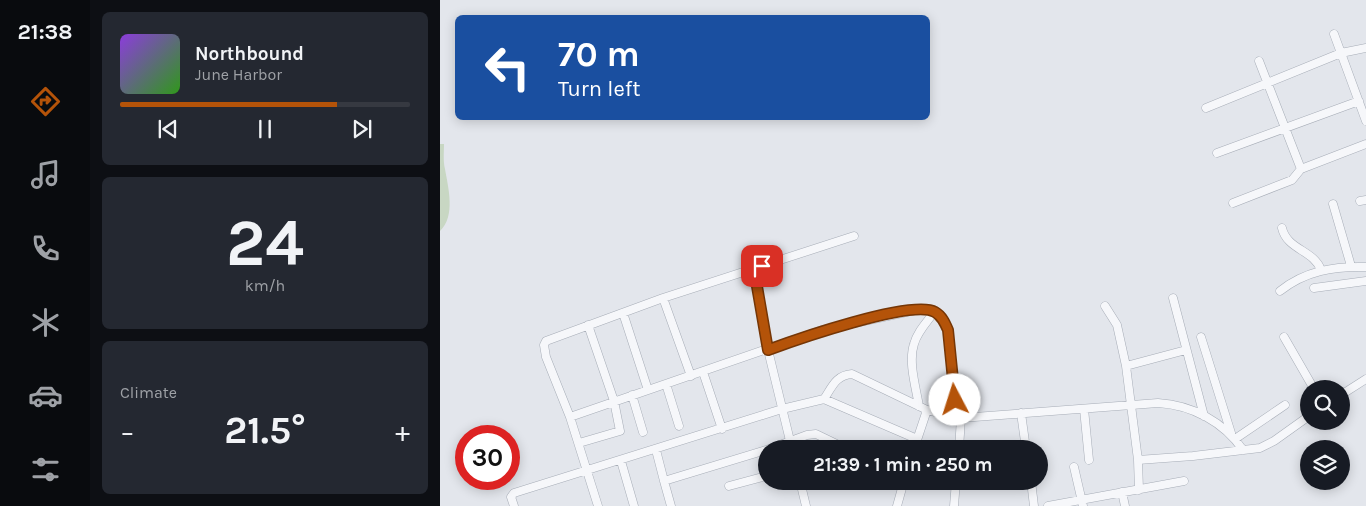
<!DOCTYPE html>
<meta charset="utf-8">
<style>
:root{--surface:#171b24;--page:#242831;--text:#f1f3f6;--muted:#9ea1a6;--line:#363941;--accent:#b45309}
body{margin:0;font-family:Karla,sans-serif;background:var(--page);color:var(--text);height:100vh;display:flex;flex-direction:column;font-size:19px;white-space:nowrap}
*{box-sizing:border-box;margin:0}
p{font-size:16px;color:var(--muted)}
.icon{flex:none;width:28px;height:28px;fill:none;stroke:currentColor;stroke-width:2;stroke-linecap:round;stroke-linejoin:round}
.map{position:relative;flex:1;overflow:hidden}
.sheet{display:flex;flex-direction:column;gap:12px;padding:12px;background:#0d0f14;width:350px}
.sheet>*{flex:none}
.guide{position:absolute;left:15px;top:15px;width:475px;height:105px;border-radius:8px;box-shadow:0 2px 12px #0003;background:#1a4fa0;color:#fff;overflow:hidden}
.controls{position:absolute;left:860px;top:380px;display:grid;gap:10px}
.controls a{display:grid;place-items:center;width:50px;height:50px;border-radius:50%;background:var(--surface);box-shadow:0 2px 12px #0003;font-size:25px}
.speed{position:absolute;left:15px;top:425px;display:flex;gap:10px;font-size:25px;font-weight:700;text-align:center}
.speed>*{display:grid;place-content:center;width:65px;height:65px;border-radius:50%;background:var(--surface);box-shadow:0 2px 12px #0003;line-height:1}
.speed .limit{border:8px solid #d22;background:#fff;color:#111}
.pin{position:absolute;display:grid;place-items:center;width:42px;height:42px;color:#fff;margin:-21px;border-radius:10px;box-shadow:0 2px 8px #0006}
.me{position:absolute;width:55px;margin:-28px;rotate:355deg;stroke-linejoin:round;filter:drop-shadow(0 0 4px #0008)}
.turn{display:flex;align-items:center;gap:18px;height:105px;padding:0 20px;font-size:22px}
.turn .icon{width:65px;height:65px;stroke-width:2.5}
.turn b{display:block;font-size:35px;line-height:42px}
.big{font-size:38px;font-weight:700;line-height:1.1}
.sheet .card{flex:1;display:flex;flex-direction:column;justify-content:center;gap:8px;min-width:0;padding:0 18px;border-radius:8px;background:var(--page)}
.sheet .dial{align-items:center;gap:0}
.dial b{font-size:65px;line-height:1}
.song{display:flex;align-items:center;gap:15px}
.cover{width:60px;height:60px;border-radius:8px;background:linear-gradient(135deg,hsl(270 70% 55%),hsl(110 70% 35%))}
.played{height:5px;border-radius:2px;background:linear-gradient(90deg,var(--accent) 75%,var(--line) 75%)}
.keys{display:flex;justify-content:space-around;direction:ltr}
.heat{display:flex;justify-content:space-between;align-items:center;font-size:28px;direction:ltr}
.trip{position:absolute;left:318px;top:440px;width:290px;height:50px;border-radius:25px;background:var(--surface);box-shadow:0 2px 12px #0003;font-weight:700;line-height:50px;text-align:center}
main{display:flex;flex:1;min-height:0}
.tab-bar{display:flex;flex-direction:column;width:90px;justify-content:space-around;align-items:center;background:#090b0e;color:var(--muted)}
.tab-bar .icon{width:35px;height:35px}
.tab-bar .active{color:var(--accent)}
.tab-bar b{font-size:22px;color:var(--text)}
.map>svg:first-child{display:block}
.green{fill:#c8d7c3}
.lines{fill:none;stroke-linecap:round;stroke-linejoin:round}
.minor-casing{stroke:#a7adb7;stroke-width:9}
.minor{stroke:#f6f7fa;stroke-width:8}
.route-casing{stroke:#753606;stroke-width:12}
.route{stroke:#b45309;stroke-width:9}
</style>
<main>
<nav class="tab-bar">
<b>21:38</b>
<svg class="icon active" aria-label="directions" viewBox="0 0 24 24"><path d="M12 3l9 9-9 9-9-9zM9 14v-3h6M13 9l2 2-2 2"/></svg>
<svg class="icon" aria-label="music" viewBox="0 0 24 24"><path d="M9 18V5l10-2v13"/><circle cx="6" cy="18" r="3"/><circle cx="16" cy="16" r="3"/></svg>
<svg class="icon" aria-label="phone" viewBox="0 0 24 24"><path d="M5 4h4l2 5-3 2q2 4 5 5l2-3 5 2v4C11 20 4 13 5 4z"/></svg>
<svg class="icon" aria-label="climate" viewBox="0 0 24 24"><path d="M12 3v18M4 7l16 10M4 17L20 7"/></svg>
<svg class="icon" aria-label="car" viewBox="0 0 24 24"><path d="M5 17H2v-5l4-1 3-4h7l3 4 3 1v5h-3M9 17h6M6 11h13"/><circle cx="7" cy="17" r="2"/><circle cx="17" cy="17" r="2"/></svg>
<svg class="icon" aria-label="filters" viewBox="0 0 24 24"><path d="M4 7h16M4 17h16"/><circle cx="9" cy="7" r="2"/><circle cx="15" cy="17" r="2"/></svg>
</nav>
<section class="sheet">
<div class="card">
<div class="song"><i class="cover"></i><div><b>Northbound</b><p>June Harbor</p></div></div>
<div class="played"></div>
<div class="keys"><svg class="icon" aria-label="previous" viewBox="0 0 24 24"><path d="M18 5L8 12l10 7zM5 5v14"/></svg><svg class="icon" aria-label="pause" viewBox="0 0 24 24"><path d="M8 5v14M16 5v14"/></svg><svg class="icon" aria-label="next" viewBox="0 0 24 24"><path d="M6 5l10 7-10 7zM19 5v14"/></svg></div>
</div>
<div class="card dial"><b>24</b><p>km/h</p></div>
<div class="card"><p>Climate</p>
<div class="heat"><a>−</a><b class="big">21.5°</b><a>+</a></div>
</div>
</section>
<div class="map">
<svg width="926" height="506" viewBox="0 0 926 506">
<rect width="100%" height="100%" fill="#e3e6ec"/>
<path class="green" d="M0,144h4c0,8 -1,17 1,25 3,18 11,47 -5,62z"/>
<g class="lines">
<defs>
<path id="minor" d="M894,34l32,87
M766,108l135,-55 25,-5
M777,153l142,-52
M861,169l65,-25
M920,201l6,-1
M793,203l59,-23 9,-11 -42,-108
M893,204l18,62
M842,228c5,22 32,22 39,42
M314,269l14,81 24,99
M874,288l52,-7
M840,291c25,-20 54,-25 86,-24
M223,298l28,78
M733,298l31,118
M665,306l12,19 9,41 12,94 1,30
M183,313l25,77
M761,337l30,96
M844,337l30,52
M686,366l60,-16
M263,372l19,57
M226,384l13,42
M192,395l11,37
M901,395l25,-16
M384,399c8,-12 12,-24 28,-25l75,36 34,8 197,-15c34,2 66,19 85,47
M479,406c-3,-18 -11,-44 -5,-62 3,-12 13,-22 21,-33
M644,409l5,51
M581,413l5,36
M130,417l252,-87 99,-21c15,3 21,7 27,21l9,87
M795,439l50,-34
M139,443l41,-12 -6,-30 -26,-76
M329,449l38,-14 9,-1 31,15
M474,449l13,-39
M519,449l2,-31
M216,450l8,31 102,-31
M698,460l55,-4 67,-8 14,-7 35,-25
M181,461l13,45
M634,467l9,39
M224,481l7,25
M360,481l6,25
M591,481l3,25
M289,486l37,-10
M682,492l3,14
M74,506l-3,-9 3,-4 268,-84 42,-10 93,40
M158,506l-28,-89 -24,-60 -2,-12 2,-4 117,-43 191,-62
M457,506l7,-25
M514,506l2,-25
M608,506l136,-25"/>
</defs>
<use href="#minor" class="minor-casing"/>
<use href="#minor" class="minor"/>
</g>
<g class="lines">
<defs>
<path id="route" d="M322,266l-8,3 14,81c27,-10 144,-51 167,-38 7,4 10,11 13,18l7,70"/>
</defs>
<use href="#route" class="route-casing"/>
<use href="#route" class="route"/>
</g>
</svg>
<div class="controls">
<a><svg class="icon" aria-label="search" viewBox="0 0 24 24"><circle cx="10" cy="10" r="6"/><path d="M15 15l6 6"/></svg></a>
<a><svg class="icon" aria-label="layers" viewBox="0 0 24 24"><path d="M12 4l9 5-9 5-9-5zM3 14l9 5 9-5"/></svg></a>
</div>
<div class="speed"><div class="limit">30</div></div>
<div class="pin" style="left:322px;top:266px;background:#d93025"><svg class="icon" aria-label="arrive" viewBox="0 0 24 24"><path d="M6 21V4h12l-3 4 3 4H6"/></svg></div>
<svg class="me" style="left:515px;top:400px" viewBox="-20 -20 40 40"><circle r="19" fill="#fff"/><path d="M0-13L10 11 0 6-10 11z" fill="#b45309"/></svg>
<div class="trip">21:39 · 1 min · 250 m</div>
<div class="guide">
<div class="turn"><svg class="icon" aria-label="left" viewBox="0 0 24 24"><path d="M17 20v-9H6M10 6l-5 5 5 5"/></svg><div><b>70 m</b>Turn left</div></div>
</div>
</div>
</main>
